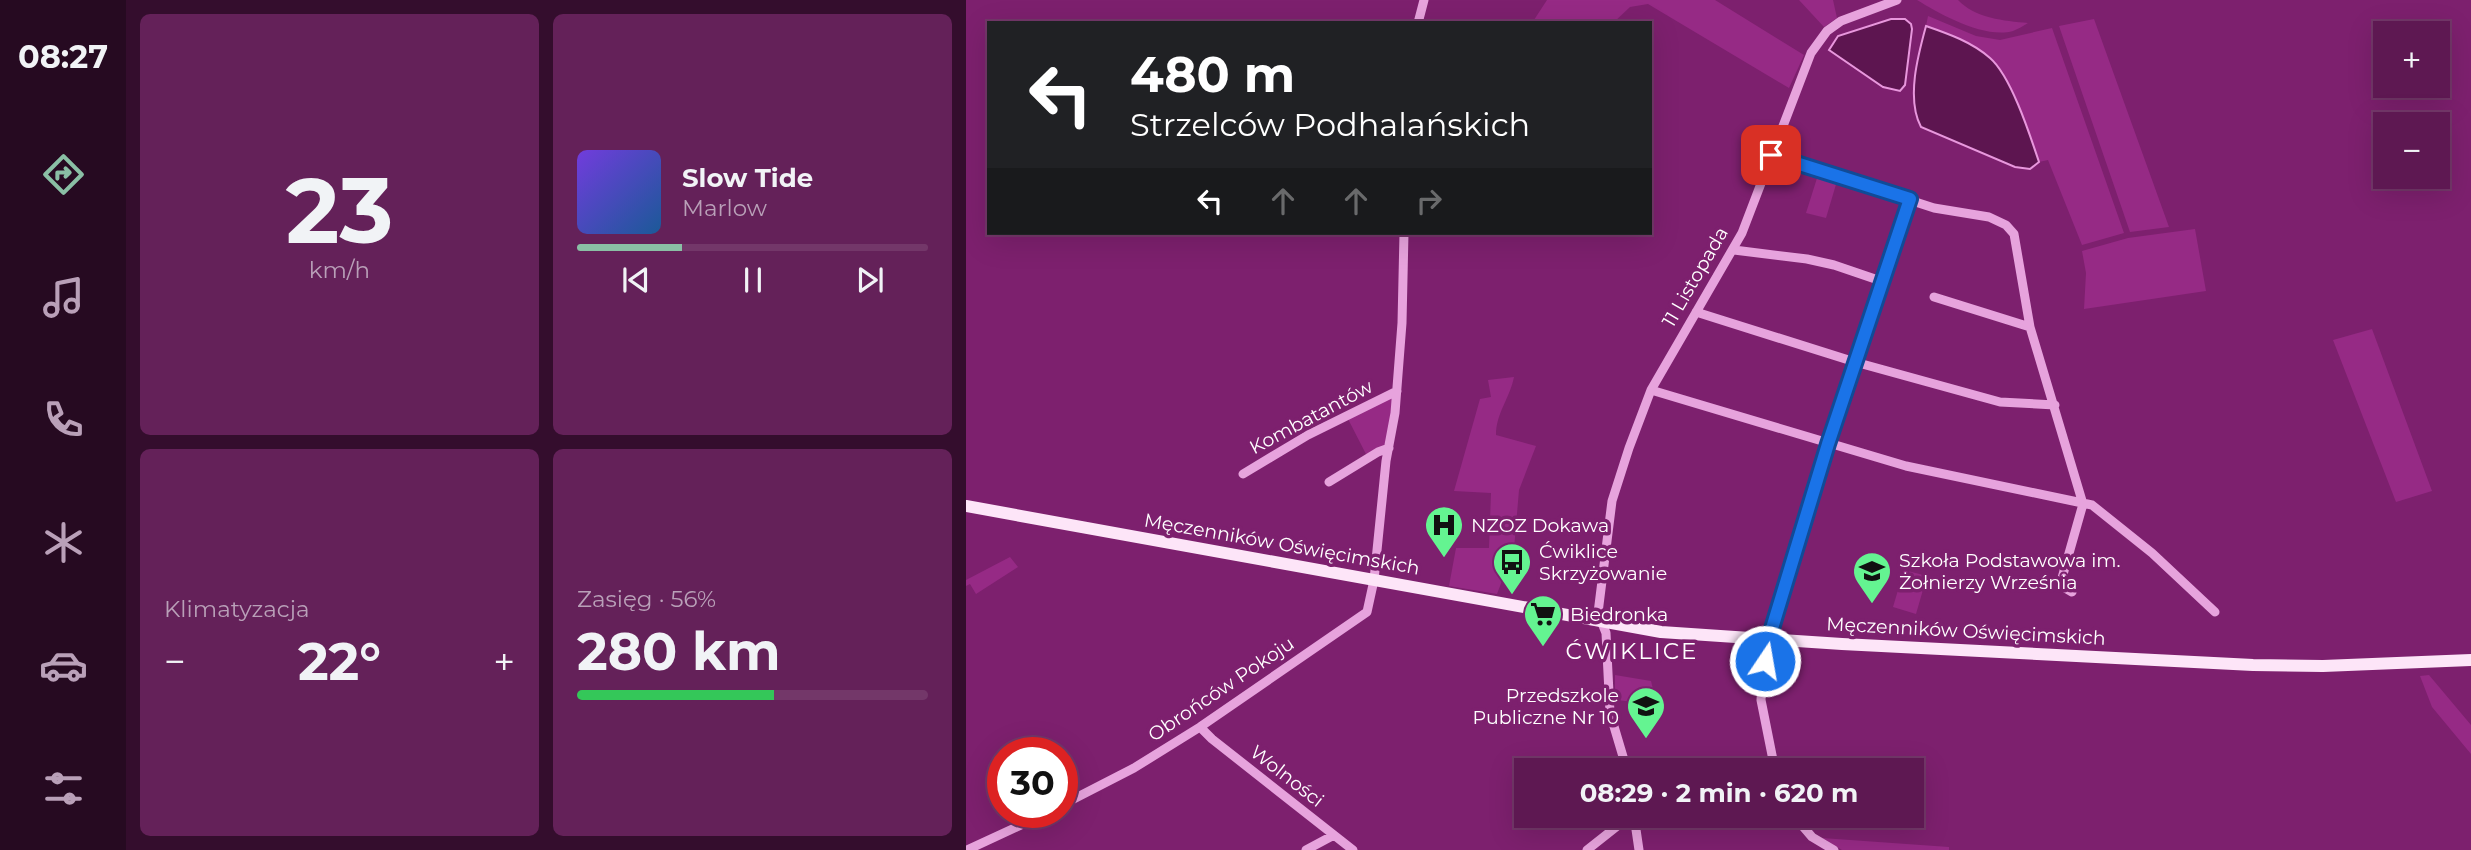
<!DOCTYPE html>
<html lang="pl">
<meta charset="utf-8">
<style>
:root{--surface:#5e1852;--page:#642159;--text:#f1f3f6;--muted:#b9a0b8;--line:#733769;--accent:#8abfa5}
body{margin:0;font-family:Montserrat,sans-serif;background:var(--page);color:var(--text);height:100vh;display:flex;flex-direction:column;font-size:26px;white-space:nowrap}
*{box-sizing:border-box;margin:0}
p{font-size:23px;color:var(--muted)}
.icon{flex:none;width:38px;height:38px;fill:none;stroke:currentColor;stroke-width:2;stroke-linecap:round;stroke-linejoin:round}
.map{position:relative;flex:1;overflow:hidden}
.panel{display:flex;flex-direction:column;gap:14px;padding:14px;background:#340d2d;width:840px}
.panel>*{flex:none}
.top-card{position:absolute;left:21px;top:21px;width:665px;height:214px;border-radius:0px;box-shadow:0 7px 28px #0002,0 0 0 2px var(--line);background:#202124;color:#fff;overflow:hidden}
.fabs{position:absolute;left:1407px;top:21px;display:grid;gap:14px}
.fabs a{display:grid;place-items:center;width:77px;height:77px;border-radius:0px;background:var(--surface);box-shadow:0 7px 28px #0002,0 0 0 2px var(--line);font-size:35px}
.speed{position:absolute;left:21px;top:737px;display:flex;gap:14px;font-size:35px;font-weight:700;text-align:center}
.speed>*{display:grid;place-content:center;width:91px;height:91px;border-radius:50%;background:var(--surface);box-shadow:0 7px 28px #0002,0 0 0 2px var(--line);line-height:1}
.speed .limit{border:10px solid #d22;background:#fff;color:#111}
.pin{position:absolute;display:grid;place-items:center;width:60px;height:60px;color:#fff;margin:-30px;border-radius:14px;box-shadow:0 4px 10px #0006}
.me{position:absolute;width:77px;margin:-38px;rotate:12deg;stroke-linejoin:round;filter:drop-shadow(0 0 5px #0008)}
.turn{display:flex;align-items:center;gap:24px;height:147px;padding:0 28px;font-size:32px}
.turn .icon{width:91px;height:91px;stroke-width:2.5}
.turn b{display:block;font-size:49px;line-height:60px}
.lanes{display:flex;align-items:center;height:66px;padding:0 28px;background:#0003;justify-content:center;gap:35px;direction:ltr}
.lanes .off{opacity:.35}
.big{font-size:52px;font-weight:700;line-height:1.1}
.panel .widget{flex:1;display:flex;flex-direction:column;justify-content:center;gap:10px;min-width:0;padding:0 24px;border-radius:10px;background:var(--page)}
.panel .dial{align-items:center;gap:0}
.dial b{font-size:91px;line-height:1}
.song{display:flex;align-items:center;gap:21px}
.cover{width:84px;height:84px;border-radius:10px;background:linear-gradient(135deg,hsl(260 70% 55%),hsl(210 70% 35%))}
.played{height:7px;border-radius:4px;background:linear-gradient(90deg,var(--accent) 30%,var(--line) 30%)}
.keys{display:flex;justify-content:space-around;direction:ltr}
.heat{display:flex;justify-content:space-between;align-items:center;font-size:38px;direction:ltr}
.charge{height:10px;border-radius:5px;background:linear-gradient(90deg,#34c759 56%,var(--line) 0)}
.panel .tiles{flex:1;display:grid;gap:14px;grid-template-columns:repeat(2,1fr)}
.trip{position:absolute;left:548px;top:758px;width:410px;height:70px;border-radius:0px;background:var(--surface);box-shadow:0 7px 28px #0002,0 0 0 2px var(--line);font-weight:700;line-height:70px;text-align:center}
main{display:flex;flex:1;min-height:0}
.menu{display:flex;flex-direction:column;width:126px;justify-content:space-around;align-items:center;background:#260a21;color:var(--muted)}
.menu .icon{width:49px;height:49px}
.menu .current{color:var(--accent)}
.menu b{font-size:32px;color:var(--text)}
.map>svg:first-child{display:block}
.green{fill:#962a85}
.water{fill:#5d1550;stroke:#e897dd;stroke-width:2}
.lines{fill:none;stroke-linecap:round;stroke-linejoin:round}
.minor{stroke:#e7a3dd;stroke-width:9}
.major{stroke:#fde5f8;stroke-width:12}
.route-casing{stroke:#114b97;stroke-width:18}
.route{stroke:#1a73e8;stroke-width:12}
.labels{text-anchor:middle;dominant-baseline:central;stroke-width:7;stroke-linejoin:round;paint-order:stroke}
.street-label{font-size:19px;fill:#fff;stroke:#7d206e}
.poi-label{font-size:19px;fill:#fff;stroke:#7d206e;text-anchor:start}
.quarter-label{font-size:23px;letter-spacing:2px;fill:#fff;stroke:#7d206e}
</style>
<main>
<nav class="menu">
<b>08:27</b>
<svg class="icon current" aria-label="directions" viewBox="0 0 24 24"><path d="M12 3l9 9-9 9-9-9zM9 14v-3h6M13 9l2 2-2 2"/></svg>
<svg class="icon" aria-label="music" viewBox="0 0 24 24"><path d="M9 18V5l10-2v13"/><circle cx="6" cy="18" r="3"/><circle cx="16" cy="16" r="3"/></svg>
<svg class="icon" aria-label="phone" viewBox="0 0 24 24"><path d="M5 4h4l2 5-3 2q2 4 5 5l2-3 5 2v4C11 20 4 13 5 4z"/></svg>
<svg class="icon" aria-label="climate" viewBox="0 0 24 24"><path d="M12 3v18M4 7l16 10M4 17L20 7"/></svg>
<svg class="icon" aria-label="car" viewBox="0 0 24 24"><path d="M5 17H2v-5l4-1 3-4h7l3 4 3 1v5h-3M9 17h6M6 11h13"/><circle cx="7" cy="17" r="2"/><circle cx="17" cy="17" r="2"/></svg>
<svg class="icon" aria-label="filters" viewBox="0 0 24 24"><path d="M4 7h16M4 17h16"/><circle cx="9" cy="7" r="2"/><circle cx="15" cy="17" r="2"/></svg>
</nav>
<section class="panel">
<div class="tiles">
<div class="widget dial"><b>23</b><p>km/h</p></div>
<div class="widget">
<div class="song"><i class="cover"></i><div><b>Slow Tide</b><p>Marlow</p></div></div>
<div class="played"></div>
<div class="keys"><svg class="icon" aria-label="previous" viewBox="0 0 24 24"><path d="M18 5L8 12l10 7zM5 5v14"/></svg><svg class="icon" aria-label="pause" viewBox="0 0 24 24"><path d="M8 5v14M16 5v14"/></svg><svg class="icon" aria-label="next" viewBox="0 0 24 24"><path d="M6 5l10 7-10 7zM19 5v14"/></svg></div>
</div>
<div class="widget"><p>Klimatyzacja</p>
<div class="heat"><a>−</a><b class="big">22°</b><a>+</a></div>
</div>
<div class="widget"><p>Zasięg · 56%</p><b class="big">280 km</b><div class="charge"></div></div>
</div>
</section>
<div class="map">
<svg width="1505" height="850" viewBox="0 0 1505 850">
<rect width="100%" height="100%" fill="#7d206e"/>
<path class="green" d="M581,0h168l89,55 -15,33 -141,-84 -18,3 -17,16h-81z
M833,0h34l4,18 -13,9z
M951,0h41c17,18 46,21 70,23 -5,3 -10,6 -15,8 -29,8 -73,-17 -96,-31z
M962,16l48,20 24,4 52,-12 72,205 -42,12 -34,-85 -9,2 -36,-90 -48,-35 -29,-11z
M1128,19l75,208 -39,5 -71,-206z
M852,175l19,6 -11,37 -20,-5z
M1229,229l11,62 -122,18 2,-36 -4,-22 46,-13z
M1406,329l60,162 -36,11 -63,-162z
M548,377c-4,21 -18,36 -18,58l40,11 -17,44 -5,59 -17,45 -48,-8 7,-38h33l2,-55 -37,-2 26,-92 11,-2 -3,-17z
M427,397l-6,49 -20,10 -19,-37z
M44,557l8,10 -42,27 -6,-10 -4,2v-6z
M938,570l23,6 -11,38 -23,-7z
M649,675l36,6 9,37 -7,1 -6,-22 -21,4 -11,-1z
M1463,675l42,50v29l-39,-47 -12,-31z
M856,838l127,9v3h-107z"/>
<path class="water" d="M925,19h14l6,5 1,5 -7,56 -5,6 -17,-4 -54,-37 9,-14z
M960,26c23,8 46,16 64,32 21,18 40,77 49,104l-9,7 -15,-2 -94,-40c-15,-28 -3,-72 5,-101z"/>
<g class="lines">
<path class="minor" d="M452,23l6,-23
M805,155l163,53 55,9 17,8 8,9 16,93 53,177 -23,81 12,7
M768,250l73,9 27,6 47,16
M968,297l96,30
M730,312l159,50 145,40 55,3
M685,390l255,76 186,39 60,48 63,59
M277,474l65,-39 89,-44
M363,482l49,-30 11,-4
M234,727l12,12 141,111
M661,770l-17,-57 -4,-80 -8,-20 14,-112 17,-53 22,-58 91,-157 69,-180 16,-22 14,-10 56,-21
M809,770l-14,-70 1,-17 6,-43 60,-196 82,-245
M96,805l72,-37 66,-41 167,-115 7,-32 12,-119 9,-48 7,-90 2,-90
M668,816l5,34
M828,816l18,21 22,13
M1,850l82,-38
M340,850l28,-15
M621,850l43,-34"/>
<path class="major" d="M0,506l695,126 181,12 411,21 70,1 148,-6"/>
</g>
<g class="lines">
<defs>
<path id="route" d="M799,661l5,-26 58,-191 82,-245 -139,-44"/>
</defs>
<use href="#route" class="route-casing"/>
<use href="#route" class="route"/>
</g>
<defs>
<symbol id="hospital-pin" viewBox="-11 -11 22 30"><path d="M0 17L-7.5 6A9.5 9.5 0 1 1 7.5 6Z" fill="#64f491" stroke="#7d206e"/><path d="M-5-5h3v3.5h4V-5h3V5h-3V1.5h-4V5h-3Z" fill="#111"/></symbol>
<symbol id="bus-pin" viewBox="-11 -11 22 30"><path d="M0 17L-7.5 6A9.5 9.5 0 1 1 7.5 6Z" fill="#64f491" stroke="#7d206e"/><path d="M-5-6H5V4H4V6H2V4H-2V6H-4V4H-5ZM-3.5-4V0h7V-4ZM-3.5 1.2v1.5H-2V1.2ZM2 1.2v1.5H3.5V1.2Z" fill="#111"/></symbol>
<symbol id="school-pin" viewBox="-11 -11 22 30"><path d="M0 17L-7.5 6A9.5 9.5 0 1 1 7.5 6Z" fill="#64f491" stroke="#7d206e"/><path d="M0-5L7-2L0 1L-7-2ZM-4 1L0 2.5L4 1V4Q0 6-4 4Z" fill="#111"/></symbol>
<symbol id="supermarket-pin" viewBox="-11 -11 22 30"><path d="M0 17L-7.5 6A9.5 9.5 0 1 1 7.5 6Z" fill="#64f491" stroke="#7d206e"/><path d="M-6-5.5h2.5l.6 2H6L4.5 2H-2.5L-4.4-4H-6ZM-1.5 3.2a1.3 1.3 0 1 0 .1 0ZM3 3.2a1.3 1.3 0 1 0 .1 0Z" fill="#111"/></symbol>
</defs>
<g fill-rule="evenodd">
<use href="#hospital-pin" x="456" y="503" width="44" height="60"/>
<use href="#bus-pin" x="524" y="540" width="44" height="60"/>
<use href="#school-pin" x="884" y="549" width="44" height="60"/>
<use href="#supermarket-pin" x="555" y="592" width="44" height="60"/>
<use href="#school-pin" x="658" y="684" width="44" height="60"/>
</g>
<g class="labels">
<g class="street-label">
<text transform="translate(729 277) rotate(-60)">11 Listopada</text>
<text transform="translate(345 417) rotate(-28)">Kombatantów</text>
<text transform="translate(316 544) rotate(10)">Męczenników Oświęcimskich</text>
<text transform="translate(1000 631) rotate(3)">Męczenników Oświęcimskich</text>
<text transform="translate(255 689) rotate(-34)">Obrońców Pokoju</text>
<text transform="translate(321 776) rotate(38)">Wolności</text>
</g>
<g class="poi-label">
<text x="505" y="525">NZOZ Dokawa</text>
<text x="573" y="551">Ćwiklice<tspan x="573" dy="22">Skrzyżowanie</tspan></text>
<text x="933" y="560">Szkoła Podstawowa im.<tspan x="933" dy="22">Żołnierzy Września</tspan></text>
<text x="604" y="614">Biedronka</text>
<text x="653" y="695" text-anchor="end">Przedszkole<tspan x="653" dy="22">Publiczne Nr 10</tspan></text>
</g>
<g class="quarter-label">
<text x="666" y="651">ĆWIKLICE</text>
</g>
</g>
</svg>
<div class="fabs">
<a>+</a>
<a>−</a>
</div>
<div class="speed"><div class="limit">30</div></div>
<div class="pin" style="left:805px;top:155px;background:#d93025"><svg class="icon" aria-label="arrive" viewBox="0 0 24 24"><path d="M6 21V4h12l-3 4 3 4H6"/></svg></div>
<svg class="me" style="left:799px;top:661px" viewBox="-20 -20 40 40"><circle r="17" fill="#1a73e8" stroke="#fff" stroke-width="3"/><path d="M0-11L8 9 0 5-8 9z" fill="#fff"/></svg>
<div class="trip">08:29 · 2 min · 620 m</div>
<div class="top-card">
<div class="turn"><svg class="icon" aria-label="left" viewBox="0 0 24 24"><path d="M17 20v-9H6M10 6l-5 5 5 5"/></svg><div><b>480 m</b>Strzelców Podhalańskich</div></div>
<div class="lanes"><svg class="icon" aria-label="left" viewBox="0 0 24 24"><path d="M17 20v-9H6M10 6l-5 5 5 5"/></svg><svg class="icon off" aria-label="ahead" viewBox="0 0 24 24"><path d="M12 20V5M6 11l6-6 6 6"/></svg><svg class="icon off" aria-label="ahead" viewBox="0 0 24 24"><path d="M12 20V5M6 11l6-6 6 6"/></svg><svg class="icon off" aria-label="right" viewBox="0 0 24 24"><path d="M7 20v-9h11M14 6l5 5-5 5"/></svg></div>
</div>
</div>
</main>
